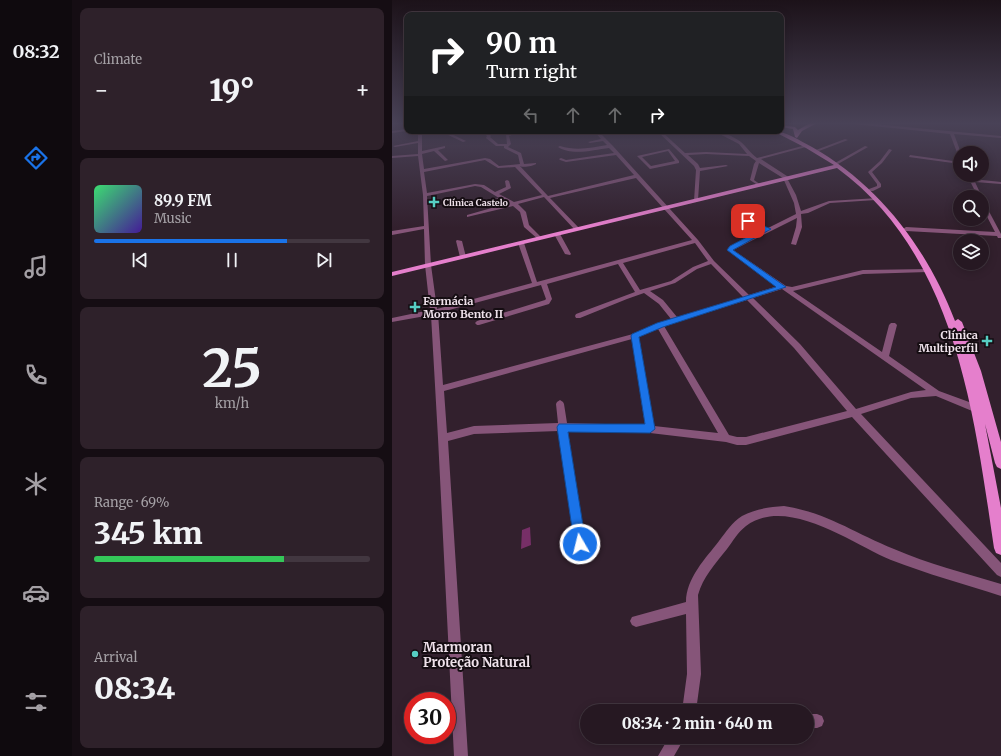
<!DOCTYPE html>
<meta charset="utf-8">
<style>
:root{--surface:#261822;--page:#2e212a;--text:#f1f3f6;--muted:#a4a0a5;--line:#423740;--accent:#1a73e8}
body{margin:0;font-family:Merriweather,serif;background:var(--page);color:var(--text);height:100vh;display:flex;flex-direction:column;font-size:15px;white-space:nowrap}
*{box-sizing:border-box;margin:0}
p{font-size:13px;color:var(--muted)}
.icon{flex:none;width:22px;height:22px;fill:none;stroke:currentColor;stroke-width:2;stroke-linecap:round;stroke-linejoin:round}
.map{position:relative;flex:1;overflow:hidden}
.details{display:flex;flex-direction:column;gap:8px;padding:8px;background:#150d13;width:320px}
.details>*{flex:none}
.banner{position:absolute;left:12px;top:12px;width:380px;height:122px;border-radius:8px;box-shadow:0 2px 10px #0003,0 0 0 1px var(--line);background:#202124;color:#fff;overflow:hidden}
.fabs{position:absolute;left:561px;top:146px;display:grid;gap:8px}
.fabs a{display:grid;place-items:center;width:36px;height:36px;border-radius:50%;background:var(--surface);box-shadow:0 2px 10px #0003,0 0 0 1px var(--line);font-size:20px}
.speed{position:absolute;left:12px;top:692px;display:flex;gap:8px;font-size:20px;font-weight:700;text-align:center}
.speed>*{display:grid;place-content:center;width:52px;height:52px;border-radius:50%;background:var(--surface);box-shadow:0 2px 10px #0003,0 0 0 1px var(--line);line-height:1}
.speed .limit{border:6px solid #d22;background:#fff;color:#111}
.pin{position:absolute;display:grid;place-items:center;width:34px;height:34px;color:#fff;margin:-17px;border-radius:8px;box-shadow:0 2px 6px #0006}
.me{position:absolute;width:44px;margin:-22px;rotate:352deg;stroke-linejoin:round;filter:drop-shadow(0 0 3px #0008)}
.turn{display:flex;align-items:center;gap:14px;height:84px;padding:0 16px;font-size:18px}
.turn .icon{width:52px;height:52px;stroke-width:2.5}
.turn b{display:block;font-size:28px;line-height:34px}
.lanes{display:flex;align-items:center;height:38px;padding:0 16px;background:#0003;justify-content:center;gap:20px;direction:ltr}
.lanes .off{opacity:.35}
.big{font-size:30px;font-weight:800;line-height:1.1}
.details .card{flex:1;display:flex;flex-direction:column;justify-content:center;gap:6px;min-width:0;padding:0 14px;border-radius:8px;background:var(--page)}
.details .dial{align-items:center;gap:0}
.dial b{font-size:52px;line-height:1}
.song{display:flex;align-items:center;gap:12px}
.cover{width:48px;height:48px;border-radius:6px;background:linear-gradient(135deg,hsl(140 70% 55%),hsl(260 70% 35%))}
.played{height:4px;border-radius:2px;background:linear-gradient(90deg,var(--accent) 70%,var(--line) 70%)}
.keys{display:flex;justify-content:space-around;direction:ltr}
.heat{display:flex;justify-content:space-between;align-items:center;font-size:22px;direction:ltr}
.charge{height:6px;border-radius:3px;background:linear-gradient(90deg,#34c759 69%,var(--line) 0)}
.trip{position:absolute;left:188px;top:704px;width:234px;height:40px;border-radius:20px;background:var(--surface);box-shadow:0 2px 10px #0003,0 0 0 1px var(--line);font-weight:800;line-height:40px;text-align:center}
main{display:flex;flex:1;min-height:0}
.tab-bar{display:flex;flex-direction:column;width:72px;justify-content:space-around;align-items:center;background:#0f0a0e;color:var(--muted)}
.tab-bar .icon{width:28px;height:28px}
.tab-bar .active{color:var(--accent)}
.tab-bar b{font-size:18px;color:var(--text)}
.map>svg:first-child{display:block}
.water{fill:#772f67}
.lines{fill:none;stroke-linecap:round;stroke-linejoin:round}
.minor{fill:#865579;fill-rule:evenodd}
.major{fill:#e57fcc;fill-rule:evenodd}
.route{fill:#1a73e8;stroke:#114b97}
.poi-dot{fill:#56cec3;stroke:#150d12;stroke-width:1.5}
.labels{text-anchor:middle;dominant-baseline:central;stroke-width:4;stroke-linejoin:round;paint-order:stroke}
.far-poi-label{font-size:9px;font-weight:bold;fill:#efe2eb;stroke:#150d12;text-anchor:start}
.poi-label{font-size:11px;font-weight:bold;fill:#efe2eb;stroke:#150d12;text-anchor:start}
.near-poi-label{font-size:13px;font-weight:bold;fill:#efe2eb;stroke:#150d12;text-anchor:start}
</style>
<main>
<nav class="tab-bar">
<b>08:32</b>
<svg class="icon active" aria-label="directions" viewBox="0 0 24 24"><path d="M12 3l9 9-9 9-9-9zM9 14v-3h6M13 9l2 2-2 2"/></svg>
<svg class="icon" aria-label="music" viewBox="0 0 24 24"><path d="M9 18V5l10-2v13"/><circle cx="6" cy="18" r="3"/><circle cx="16" cy="16" r="3"/></svg>
<svg class="icon" aria-label="phone" viewBox="0 0 24 24"><path d="M5 4h4l2 5-3 2q2 4 5 5l2-3 5 2v4C11 20 4 13 5 4z"/></svg>
<svg class="icon" aria-label="climate" viewBox="0 0 24 24"><path d="M12 3v18M4 7l16 10M4 17L20 7"/></svg>
<svg class="icon" aria-label="car" viewBox="0 0 24 24"><path d="M5 17H2v-5l4-1 3-4h7l3 4 3 1v5h-3M9 17h6M6 11h13"/><circle cx="7" cy="17" r="2"/><circle cx="17" cy="17" r="2"/></svg>
<svg class="icon" aria-label="filters" viewBox="0 0 24 24"><path d="M4 7h16M4 17h16"/><circle cx="9" cy="7" r="2"/><circle cx="15" cy="17" r="2"/></svg>
</nav>
<section class="details">
<div class="card"><p>Climate</p>
<div class="heat"><a>−</a><b class="big">19°</b><a>+</a></div>
</div>
<div class="card">
<div class="song"><i class="cover"></i><div><b>89.9 FM</b><p>Music</p></div></div>
<div class="played"></div>
<div class="keys"><svg class="icon" aria-label="previous" viewBox="0 0 24 24"><path d="M18 5L8 12l10 7zM5 5v14"/></svg><svg class="icon" aria-label="pause" viewBox="0 0 24 24"><path d="M8 5v14M16 5v14"/></svg><svg class="icon" aria-label="next" viewBox="0 0 24 24"><path d="M6 5l10 7-10 7zM19 5v14"/></svg></div>
</div>
<div class="card dial"><b>25</b><p>km/h</p></div>
<div class="card"><p>Range · 69%</p><b class="big">345 km</b><div class="charge"></div></div>
<div class="card"><p>Arrival</p><b class="big">08:34</b></div>
</section>
<div class="map">
<svg width="609" height="756" viewBox="0 0 609 756">
<rect width="100%" height="100%" fill="#32202d"/>
<path class="water" d="M138,527l1,18 -10,4 1,-19z"/>
<g class="lines">
<path class="minor" d="M443,122h18l148,14v2l-47,-4 7,19h-1v3l-2,-1 -8,-21z
M15,129v2l-15,2v-2z
M26,131h22l-18,3v17l23,-5v2l-7,2 10,10 -3,1 -11,-10 -12,3 2,15 61,-11 5,1 9,7 21,-2 -2,-9 -14,-7v-2h-8l-10,-8 1,-2 -5,-5h4l5,5 -1,1 8,7h9l-1,-10 10,-3h6l-13,5 2,8 -3,3 13,6 3,11 12,-1v1c-3,2 -13,4 -16,2l28,30 86,-21 -18,-20 -50,7 -6,-2 -1,-1 2,-1 5,2 48,-7 -5,-5c-16,2 -37,8 -51,-1l2,-1c16,5 31,2 47,-1l-4,-4 -13,2 -2,-1 13,-3 -7,-8h4l14,14 86,95 16,21 35,34 29,-9 -51,-36 3,-4 34,-16 -18,-8v-2h4l18,8 28,-14 -2,-11 -11,-25 -24,-15 -5,17 7,5 -2,1 -9,-6 4,-16 2,-3 -7,-5 -43,-2 -18,1 10,9 2,4 26,-3 2,1 -28,5 -2,29 -4,1 2,-31 -2,-4 -37,-35h4l24,22 21,-1 41,2 -8,-10 -25,-13c8,0 20,6 27,11 6,5 9,11 16,16l49,-13v2l-45,12 29,19v1l-2,1 8,15 5,16 28,-10 49,-3v2h-2l-46,3 -22,10 -7,1 1,13 -6,18 -5,-1 5,-17 1,-9 -64,32 53,36 6,1 71,-17 67,-1 1,1 -3,2 -65,2 -70,17 89,61 7,-27 2,-2h4l2,2 -8,31 50,35 41,15 1,3 -1,3 -3,1 -41,-17 -25,2 -50,16 140,149v14l-4,-2 -145,-158 -106,28h-9l-11,-3 -76,-9 -82,-2 16,113 -1,4 -4,1 -4,-1 -1,-4 -15,-113 -85,3 -26,7 20,315h-14l-16,-318 -7,-123 -39,7v-4l38,-8 -5,-45 -1,-36 -32,6v-4l32,-5 -1,-31 -5,-39 -26,2v-2l26,-2v-11l-23,4 -2,-1 25,-5zM93,160l13,8 17,-1 27,28 -28,7 -15,-8 12,-6 -2,-7 -2,-1 -2,1 1,6 -11,5 -11,-7 -9,-1 -48,9 -3,-21zM244,178l56,62 -155,42 -13,-39 -5,-1 -1,1 14,40 -95,26 -6,-44 -4,-69 48,-10 6,1 18,11 -17,4v2l21,-4 6,3 -42,12v2l46,-11 7,6 4,15 15,13 3,-2 -13,-13 -3,-13 -8,-8 26,-7 31,33h4v-2l-29,-30zM303,243l13,18 -15,6 -22,14 -31,9 -17,-27zM226,264l17,28 -59,22 -1,2 1,2h4l47,-19 17,-6 15,11 12,15 -13,4 -25,11 -190,51 -5,-72 103,-28 5,14 -1,1 -68,21 -2,2 2,2h2l70,-21 3,-5 -5,-15zM319,264l32,33 -66,20 -14,-17 -13,-9 25,-8 22,-14zM390,289l144,101 -15,2 -55,17 -56,-65 -47,-46zM355,300l47,48 53,63 -101,26h-9l-8,-2 -65,-109zM266,329l60,104 -64,-7 -15,-89zM240,339l13,86 -78,-2 -3,-19 -1,-2 -3,-2 -3,2 -1,2 2,19 -84,3 -27,7 -3,-42z
M48,131h5l21,10 -3,1z
M236,131h5l-2,1z
M453,139l3,1 -29,11 -3,-1z
M473,146l3,1 -30,17 -3,-1z
M277,149l10,12v2l-29,6 -13,-13zM276,151l7,10 -24,5 -9,-9z
M497,149l3,1 -10,13 -10,9 9,12v3l-8,4h-4v-2l8,-3v-2l-9,-12 12,-11z
M518,155l50,7v2l-51,-7z
M575,175h4l2,4 28,3v2l-26,-2 7,15h-4z
M590,201l2,1 17,32v4h-3l-1,-2 -91,-5 -3,-2 3,-2 89,5 -13,-25z
M163,233l5,1 11,20 -1,1 -5,-1 -11,-20z
M65,240l5,1 4,16 -1,1h-4l-1,-1 -4,-16z
M392,506c44,7 70,27 110,43 34,15 71,24 107,35v12c-37,-12 -74,-22 -110,-36 -38,-16 -104,-65 -145,-34 -8,6 -13,15 -19,23 -12,15 -24,28 -29,46l3,79 -5,37h-14l5,-37 -1,-60 -50,13 -4,-2 -2,-4 2,-4 54,-15c0,-24 20,-44 33,-61 7,-9 13,-19 23,-25 13,-7 27,-9 42,-10z
M415,714h10l5,2 2,5 -2,5 -5,2h-10z
M277,737h16l-11,19h-16z"/>
<path class="major" d="M420,122h7l-17,9 -5,7 -2,-1 -2,-8 -12,-2v-2l14,2 3,3z
M381,131c13,0 27,10 39,16 67,38 115,101 143,174l3,-2 4,3 19,49 20,71v27l-4,-2 -2,-4 -10,-39 16,84v47l-5,-2 -2,-5c-20,-135 -38,-293 -157,-380l-445,108v-4l442,-107 -28,-17z"/>
</g>
<linearGradient id="sky" x2="0" y2="1"><stop stop-color="#1c1219"/><stop offset="0.54" stop-color="#494257"/><stop offset="1" stop-color="#494257" stop-opacity="0"/></linearGradient>
<rect width="609" height="228" fill="url(#sky)"/>
<path class="route" d="M354,220h4l21,9 -38,21 53,37 -123,40 -24,10 16,92 -5,4 -82,-1 18,112 -2,4 -4,2 -5,-2 -18,-121 2,-3h86l-14,-88 1,-2 25,-11 119,-36 -49,-37 3,-4 32,-17 -16,-7z"/>
<g class="poi-dot">
<path d="M40 196h4v4h4v4h-4v4h-4v-4h-4v-4h4z"/>
<path d="M21 301h4v4h4v4h-4v4h-4v-4h-4v-4h4z"/>
<path d="M593 335h4v4h4v4h-4v4h-4v-4h-4v-4h4z"/>
<circle cx="23" cy="654" r="4"/>
</g>
<g class="labels">
<g class="far-poi-label">
<text x="51" y="202">Clínica Castelo</text>
</g>
<g class="poi-label">
<text x="31" y="301">Farmácia<tspan x="31" dy="13">Morro Bento II</tspan></text>
<text x="586" y="335" text-anchor="end">Clínica<tspan x="586" dy="13">Multiperfil</tspan></text>
</g>
<g class="near-poi-label">
<text x="31" y="647">Marmoran<tspan x="31" dy="15">Proteção Natural</tspan></text>
</g>
</g>
</svg>
<div class="fabs">
<a><svg class="icon" aria-label="sound" viewBox="0 0 24 24"><path d="M4 9h4l5-4v14l-5-4H4zM17 9q2 3 0 6"/></svg></a>
<a><svg class="icon" aria-label="search" viewBox="0 0 24 24"><circle cx="10" cy="10" r="6"/><path d="M15 15l6 6"/></svg></a>
<a><svg class="icon" aria-label="layers" viewBox="0 0 24 24"><path d="M12 4l9 5-9 5-9-5zM3 14l9 5 9-5"/></svg></a>
</div>
<div class="speed"><div class="limit">30</div></div>
<div class="pin" style="left:356px;top:221px;background:#d93025"><svg class="icon" aria-label="arrive" viewBox="0 0 24 24"><path d="M6 21V4h12l-3 4 3 4H6"/></svg></div>
<svg class="me" style="left:188px;top:544px" viewBox="-20 -20 40 40"><circle r="17" fill="#1a73e8" stroke="#fff" stroke-width="3"/><path d="M0-11L8 9 0 5-8 9z" fill="#fff"/></svg>
<div class="trip">08:34 · 2 min · 640 m</div>
<div class="banner">
<div class="turn"><svg class="icon" aria-label="right" viewBox="0 0 24 24"><path d="M7 20v-9h11M14 6l5 5-5 5"/></svg><div><b>90 m</b>Turn right</div></div>
<div class="lanes"><svg class="icon off" aria-label="left" viewBox="0 0 24 24"><path d="M17 20v-9H6M10 6l-5 5 5 5"/></svg><svg class="icon off" aria-label="ahead" viewBox="0 0 24 24"><path d="M12 20V5M6 11l6-6 6 6"/></svg><svg class="icon off" aria-label="ahead" viewBox="0 0 24 24"><path d="M12 20V5M6 11l6-6 6 6"/></svg><svg class="icon" aria-label="right" viewBox="0 0 24 24"><path d="M7 20v-9h11M14 6l5 5-5 5"/></svg></div>
</div>
</div>
</main>
